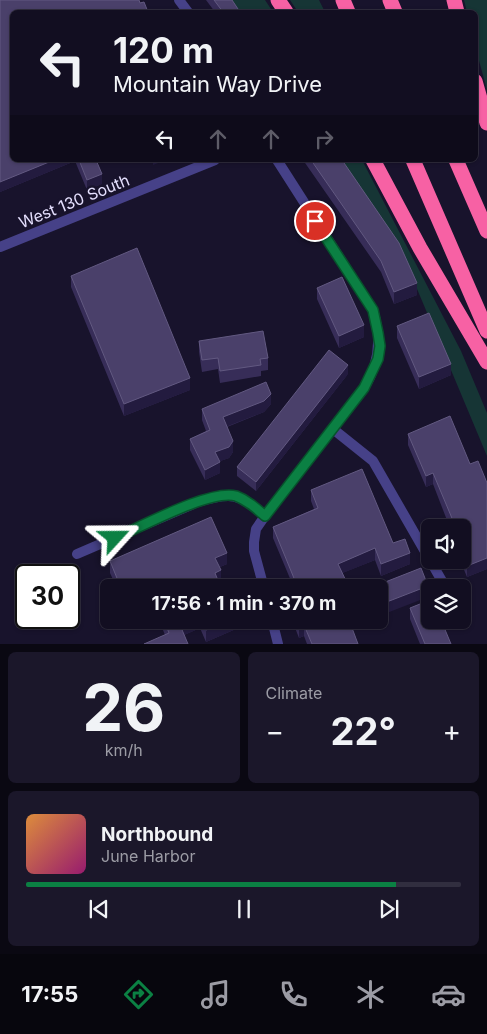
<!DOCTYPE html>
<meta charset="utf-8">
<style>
:root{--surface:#120e21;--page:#1b172a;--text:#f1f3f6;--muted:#9c9ca5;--line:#312e3f;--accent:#0b8043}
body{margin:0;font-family:Inter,sans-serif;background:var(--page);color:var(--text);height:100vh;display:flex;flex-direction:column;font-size:19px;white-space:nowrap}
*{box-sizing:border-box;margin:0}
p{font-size:16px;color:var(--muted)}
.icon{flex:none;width:28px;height:28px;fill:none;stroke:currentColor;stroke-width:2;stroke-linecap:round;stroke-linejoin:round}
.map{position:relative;height:644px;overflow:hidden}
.details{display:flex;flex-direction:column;gap:8px;padding:8px;background:#0a0812;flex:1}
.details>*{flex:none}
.banner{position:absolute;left:10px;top:10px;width:468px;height:152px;border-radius:8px;box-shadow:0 1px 4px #0004,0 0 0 1px var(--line);background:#120e21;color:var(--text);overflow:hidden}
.tools{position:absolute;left:421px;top:519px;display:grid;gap:10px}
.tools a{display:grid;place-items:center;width:50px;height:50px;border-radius:8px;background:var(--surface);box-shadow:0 1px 4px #0004,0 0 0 1px var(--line);font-size:25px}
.speed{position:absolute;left:15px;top:564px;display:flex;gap:10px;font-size:25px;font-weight:700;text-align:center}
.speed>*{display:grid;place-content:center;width:65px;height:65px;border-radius:50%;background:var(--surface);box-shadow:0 1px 4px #0004,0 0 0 1px var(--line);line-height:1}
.speed .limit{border:2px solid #111;border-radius:8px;background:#fff;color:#111}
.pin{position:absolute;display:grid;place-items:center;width:42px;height:42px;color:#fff;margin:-21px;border:2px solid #fff;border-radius:50%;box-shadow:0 1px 5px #0007}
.me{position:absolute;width:55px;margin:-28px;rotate:66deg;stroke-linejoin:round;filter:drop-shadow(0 0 4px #0008)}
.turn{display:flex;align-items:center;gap:18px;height:105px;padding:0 20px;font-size:22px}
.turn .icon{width:65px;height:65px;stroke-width:2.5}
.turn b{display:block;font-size:35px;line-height:42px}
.lanes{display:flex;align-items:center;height:48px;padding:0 20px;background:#0003;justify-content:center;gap:25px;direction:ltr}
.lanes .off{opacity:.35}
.big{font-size:38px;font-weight:700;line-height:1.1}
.details .card{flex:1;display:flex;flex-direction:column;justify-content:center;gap:8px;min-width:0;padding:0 18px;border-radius:8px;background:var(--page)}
.details .dial{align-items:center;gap:0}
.dial b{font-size:65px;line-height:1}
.song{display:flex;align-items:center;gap:15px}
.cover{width:60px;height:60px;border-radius:8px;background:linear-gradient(135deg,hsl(30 70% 55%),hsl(320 70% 35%))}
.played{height:5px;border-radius:2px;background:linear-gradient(90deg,var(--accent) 85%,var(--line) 85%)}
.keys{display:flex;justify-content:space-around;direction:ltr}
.heat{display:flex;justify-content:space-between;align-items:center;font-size:28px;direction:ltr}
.details .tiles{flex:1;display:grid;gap:8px;grid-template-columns:1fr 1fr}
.card:last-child{grid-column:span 2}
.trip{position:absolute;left:100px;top:579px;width:288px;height:50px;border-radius:8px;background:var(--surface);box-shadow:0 1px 4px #0004,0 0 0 1px var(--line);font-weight:700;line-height:50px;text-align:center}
.menu{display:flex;height:80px;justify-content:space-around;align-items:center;background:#07060d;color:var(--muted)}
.menu .icon{width:35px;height:35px}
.menu .active{color:var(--accent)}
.menu b{font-size:22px;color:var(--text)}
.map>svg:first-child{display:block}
.green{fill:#163535}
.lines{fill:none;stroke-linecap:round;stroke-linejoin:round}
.minor{stroke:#464188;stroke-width:10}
.highway{stroke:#f761a4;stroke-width:15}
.wall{fill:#372d58}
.shaded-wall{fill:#231b3f}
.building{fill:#4a406a;stroke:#625981}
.route-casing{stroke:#07532c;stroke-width:12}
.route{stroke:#0b8043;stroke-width:9}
.labels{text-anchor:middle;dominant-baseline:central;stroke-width:5;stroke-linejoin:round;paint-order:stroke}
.street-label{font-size:16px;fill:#e4dffd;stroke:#18132c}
</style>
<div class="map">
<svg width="487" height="644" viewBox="0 0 487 644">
<rect width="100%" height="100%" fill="#18132c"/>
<path class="green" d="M227,0h38l8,12h-38z
M290,0h29l6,12h-27z
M464,0h23v90l-12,-44v-34h-8z
M337,160h25l99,191 26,62v43l-85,-203z"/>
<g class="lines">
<path class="minor" d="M179,0l9,12
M0,247l215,-87
M333,429l40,32 73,127
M77,554l121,-52c33,-10 40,-9 67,14
M264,588l-10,-37v-9l2,-13 9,-13 99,-128c16,-25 18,-50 9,-78l-96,-150
M272,620l6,24"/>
<path class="highway" d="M278,0l8,12
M343,0l5,12
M390,0l5,12
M454,0l3,12
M475,81l12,42
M373,160l47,88 67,114
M413,160l74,171
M456,160l31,71"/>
</g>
<path class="wall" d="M0,0l12,160h84l6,24 -15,6 -12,-29 -75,31z
M206,0h26l8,12h-25z
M303,160h39l75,135 -23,9 -13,-32z
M71,276l119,114 -66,26 -53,-129z
M317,288l47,49 -25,11 -22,-49z
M397,326l54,49 -32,14 -22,-51z
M199,341l69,17v12l-7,1v5l-41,7 -2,-14 -16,3 -3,-20z
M348,374l-92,117 -19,-15v-9z
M271,404l-7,8 -37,15 6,25 -4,6 -9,3v12l-15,7 -15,-30v-11l16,-8 -4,-11v-11z
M408,434l62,30 17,19v86l-20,8 -7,-17h2v-32h-12l-17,-44 -7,3 -18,-42z
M311,490l82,53 17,21 -29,12 -6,-16 -33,13 5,15h-53l-21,-50v-11l41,-18 -3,-8z
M110,561l117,3 -7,3 1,14 -2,1 2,6h-104l-7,-15z
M410,608l41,36h-31l-10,-25z
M159,620h93v2l-46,20 -6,-14 -16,7h-19z
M292,620h39l1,5 26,19h-51l-3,-8 -5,2z"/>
<path class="shaded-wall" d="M54,160h21v1l-75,31v-10z
M153,160h13l-13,5z
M102,174v10l-15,6v-10z
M417,283v12l-23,9v-12z
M364,325v12l-25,11v-12z
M451,364v11l-32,14v-12z
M348,365v9l-92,117v-9z
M190,378v12l-66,26v-12z
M271,394v10l-7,8 -41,16v-11z
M233,441v11l-4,6 -14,5v-11z
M220,462v11l-15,7v-10z
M433,473v11l-7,3v-11z
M375,548v12l-37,15v-11z
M227,553v11l-12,5v-11z
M410,553v11l-29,12v-12z
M487,558v11l-20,8v-11z
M221,570v11l-6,3v-11z
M347,583v5h-10z
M428,586v11l-49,19v-11z
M193,620h7v8l-20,9v-12z
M230,620h22v2l-46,20v-12z
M304,625v11l-5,2v-11z"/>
<path class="building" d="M0,0h139l1,3 4,-1 4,10h-136v148h42l-54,22z
M214,0h18l8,12h-17z
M79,160h17l6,14 -15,6z
M311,160h31l57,83 18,40 -23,9 -13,-31z
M137,248l53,130 -66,26 -53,-128z
M342,277l22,48 -25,11 -22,-48z
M429,313l22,51 -32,13 -22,-51z
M263,331l5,27 -8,1 1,6 -41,6 -2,-13 -16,2 -3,-19z
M329,350l19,15 -92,117 -19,-15z
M266,382l5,12 -7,7 -41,16 10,24 -4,6 -14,5 5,10 -15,8 -15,-31 20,-9 -8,-21z
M450,416l20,48 8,-3 9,22v75l-20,8 -5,-12v-26h-10l-2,-4 4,-1 -21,-50 -7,3 -18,-42z
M362,469l31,74 12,-4 5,14 -29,11 -6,-16 -37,16 9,19 -10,5h-39l-25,-61 45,-19 -7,-18z
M211,517l16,36 -12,5 6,12 -6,3 6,15h-100l-11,-27z
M421,568l7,18 -49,19v-17h-9z
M430,600v20h11l10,24h-26l-15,-36z
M164,620h29l-13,5 8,19h-44l25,-11z
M202,620h28l-24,10z
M296,620h35l1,5 12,-5h5l9,24h-46l-8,-19 -5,2z"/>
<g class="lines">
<defs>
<path id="route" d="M115,538c26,-11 95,-49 121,-42 11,4 20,12 29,20l99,-128 14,-29 2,-13 -2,-13 -5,-23 -58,-89"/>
</defs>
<use href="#route" class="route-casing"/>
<use href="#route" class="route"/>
</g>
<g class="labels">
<g class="street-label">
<text transform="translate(74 201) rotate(-22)">West 130 South</text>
</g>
</g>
</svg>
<div class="tools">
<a><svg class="icon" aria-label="sound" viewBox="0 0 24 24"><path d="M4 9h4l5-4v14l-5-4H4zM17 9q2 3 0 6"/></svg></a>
<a><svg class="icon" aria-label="layers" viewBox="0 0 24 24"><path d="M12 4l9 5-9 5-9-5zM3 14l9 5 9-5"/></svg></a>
</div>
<div class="speed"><div class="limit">30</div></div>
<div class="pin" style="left:315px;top:221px;background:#d93025"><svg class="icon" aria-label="arrive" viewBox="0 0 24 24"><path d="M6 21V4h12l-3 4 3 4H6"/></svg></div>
<svg class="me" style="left:115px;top:538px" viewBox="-20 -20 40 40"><path d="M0-17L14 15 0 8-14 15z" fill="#0b8043" stroke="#fff" stroke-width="4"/></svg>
<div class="trip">17:56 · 1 min · 370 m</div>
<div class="banner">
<div class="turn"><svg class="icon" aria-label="left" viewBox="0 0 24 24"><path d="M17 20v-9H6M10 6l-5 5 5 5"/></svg><div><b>120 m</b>Mountain Way Drive</div></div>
<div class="lanes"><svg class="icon" aria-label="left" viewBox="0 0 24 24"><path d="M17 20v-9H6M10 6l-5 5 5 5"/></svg><svg class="icon off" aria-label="ahead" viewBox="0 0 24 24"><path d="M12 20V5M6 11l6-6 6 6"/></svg><svg class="icon off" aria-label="ahead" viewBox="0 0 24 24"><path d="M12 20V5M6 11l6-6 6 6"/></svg><svg class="icon off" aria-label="right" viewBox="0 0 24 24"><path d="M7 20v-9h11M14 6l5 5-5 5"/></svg></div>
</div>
</div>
<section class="details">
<div class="tiles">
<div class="card dial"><b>26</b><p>km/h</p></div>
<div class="card"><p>Climate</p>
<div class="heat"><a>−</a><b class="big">22°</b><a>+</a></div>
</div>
<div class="card">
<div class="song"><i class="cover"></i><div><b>Northbound</b><p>June Harbor</p></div></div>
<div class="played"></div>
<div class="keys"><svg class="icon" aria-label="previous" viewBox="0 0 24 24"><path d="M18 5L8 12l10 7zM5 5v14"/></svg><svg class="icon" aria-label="pause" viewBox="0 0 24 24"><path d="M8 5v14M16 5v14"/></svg><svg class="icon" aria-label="next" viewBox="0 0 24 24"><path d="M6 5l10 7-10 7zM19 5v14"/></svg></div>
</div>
</div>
</section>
<nav class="menu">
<b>17:55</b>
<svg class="icon active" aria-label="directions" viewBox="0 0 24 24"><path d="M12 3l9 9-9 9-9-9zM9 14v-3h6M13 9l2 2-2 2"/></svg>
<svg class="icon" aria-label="music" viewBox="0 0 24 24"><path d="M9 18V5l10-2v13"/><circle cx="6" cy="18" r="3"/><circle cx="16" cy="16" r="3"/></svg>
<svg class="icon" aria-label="phone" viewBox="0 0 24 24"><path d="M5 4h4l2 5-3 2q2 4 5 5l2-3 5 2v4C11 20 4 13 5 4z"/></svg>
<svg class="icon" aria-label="climate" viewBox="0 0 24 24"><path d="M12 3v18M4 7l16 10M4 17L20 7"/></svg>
<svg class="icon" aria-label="car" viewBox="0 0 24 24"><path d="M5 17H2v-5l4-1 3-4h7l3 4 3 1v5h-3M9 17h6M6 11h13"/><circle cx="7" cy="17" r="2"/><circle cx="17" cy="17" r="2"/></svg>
</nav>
